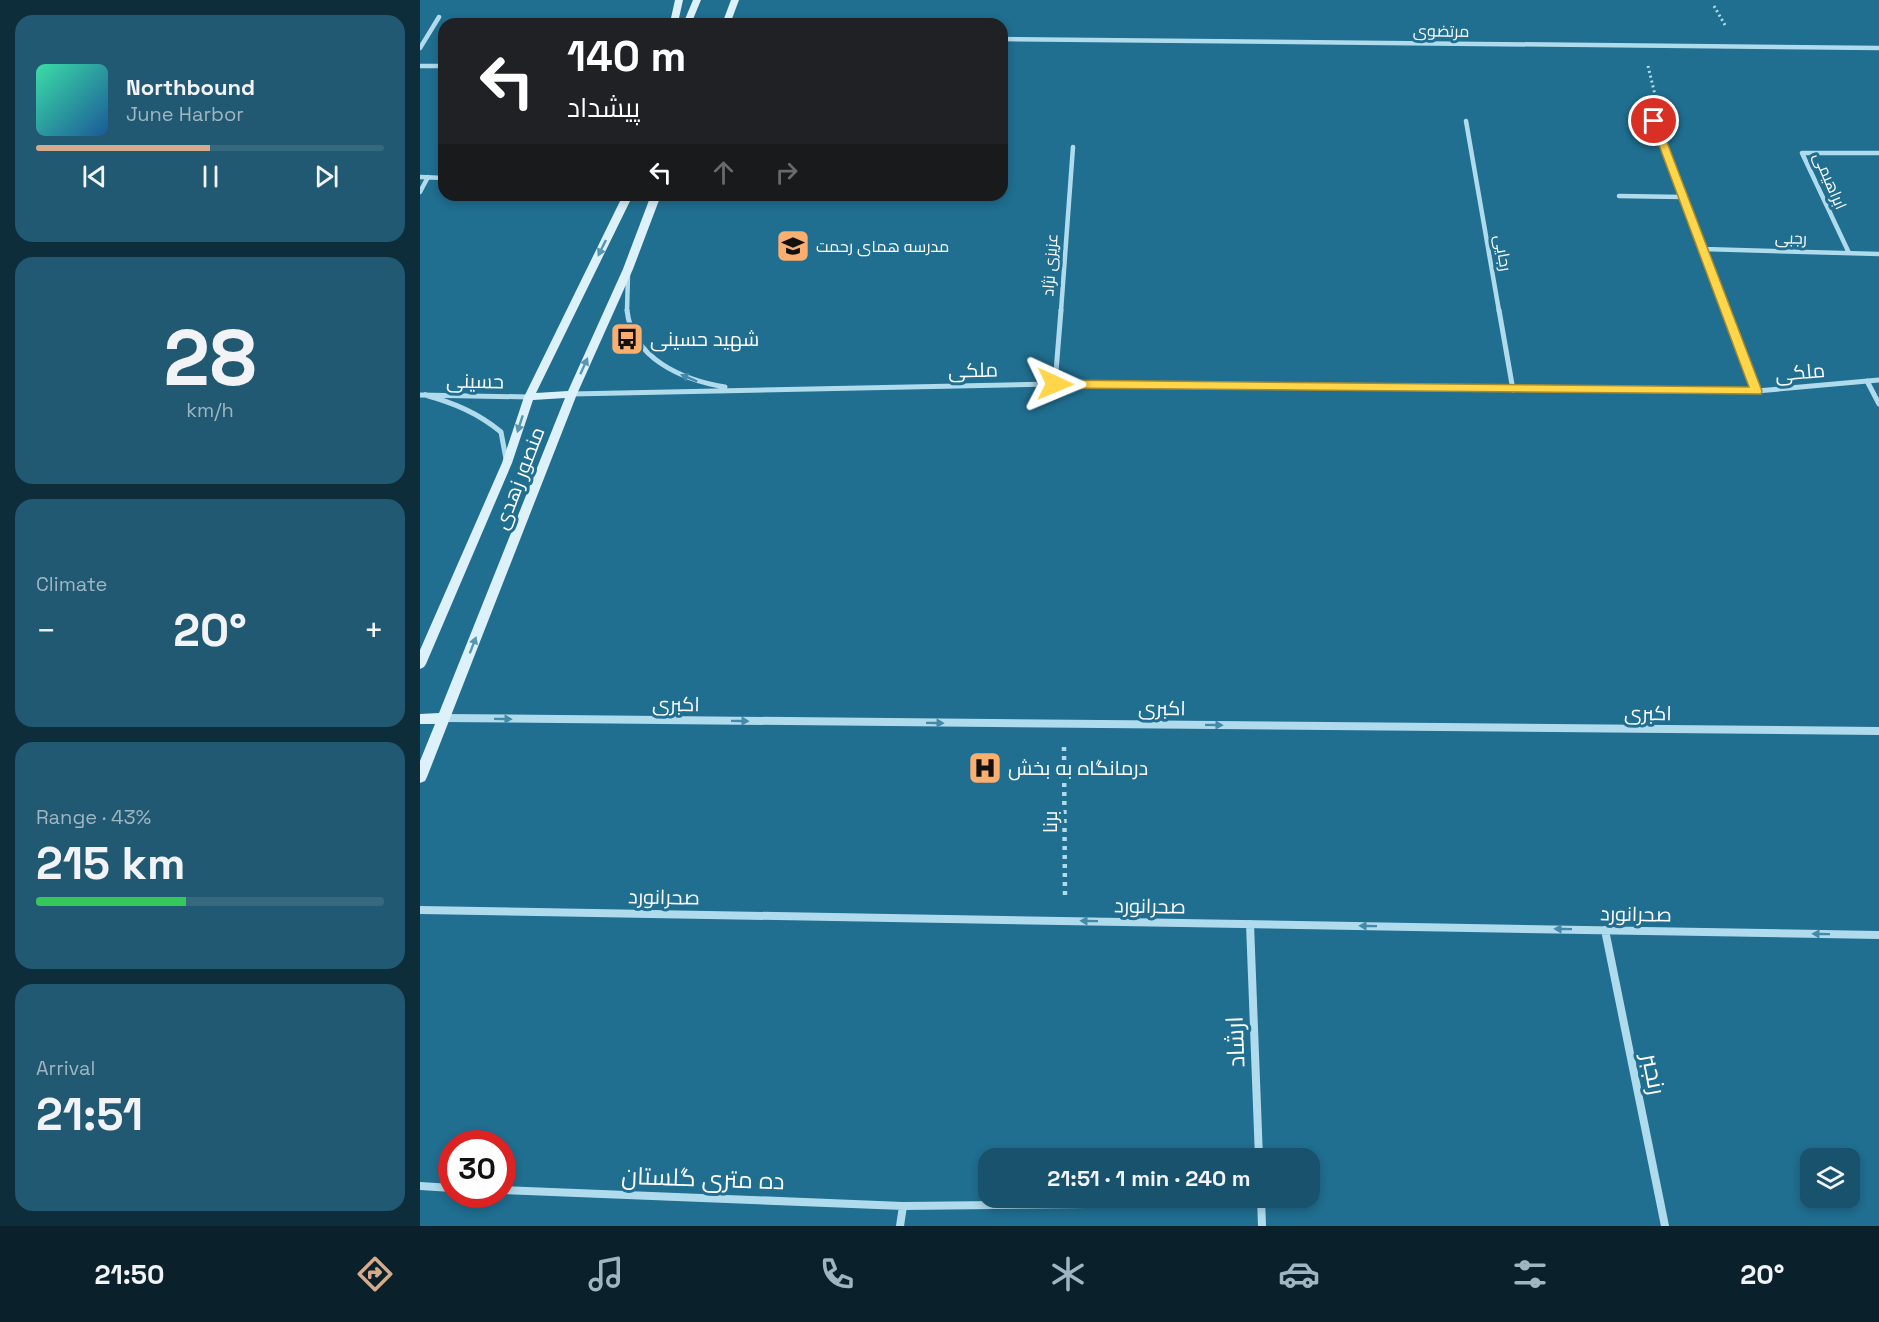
<!DOCTYPE html>
<meta charset="utf-8">
<style>
:root{--surface:#18526c;--page:#215872;--text:#f1f3f6;--muted:#9fb6c2;--line:#36697f;--accent:#d6ab8b}
body{margin:0;font-family:"Space Grotesk",Cairo,sans-serif;background:var(--page);color:var(--text);height:100vh;display:flex;flex-direction:column;font-size:22px;white-space:nowrap}
*{box-sizing:border-box;margin:0}
p{font-size:20px;color:var(--muted)}
.icon{flex:none;width:33px;height:33px;fill:none;stroke:currentColor;stroke-width:2;stroke-linecap:round;stroke-linejoin:round}
.map{position:relative;flex:1;overflow:hidden}
.details{display:flex;flex-direction:column;gap:15px;padding:15px;background:#0d2d3b;width:420px}
.details>*{flex:none}
.banner{position:absolute;left:18px;top:18px;width:570px;height:183px;border-radius:18px;box-shadow:0 3px 9px #0003;background:#202124;color:#fff;overflow:hidden}
.fabs{position:absolute;left:1380px;top:1148px;display:grid;gap:12px}
.fabs a{display:grid;place-items:center;width:60px;height:60px;border-radius:12px;background:var(--surface);box-shadow:0 3px 9px #0003;font-size:30px}
.speed{position:absolute;left:18px;top:1130px;display:flex;gap:12px;font-size:30px;font-weight:700;text-align:center}
.speed>*{display:grid;place-content:center;width:78px;height:78px;border-radius:50%;background:var(--surface);box-shadow:0 3px 9px #0003;line-height:1}
.speed .limit{border:9px solid #d22;background:#fff;color:#111}
.pin{position:absolute;display:grid;place-items:center;width:51px;height:51px;color:#fff;margin:-26px;border:3px solid #fff;border-radius:50%;box-shadow:0 2px 6px #0007}
.me{position:absolute;width:66px;margin:-33px;rotate:91deg;stroke-linejoin:round;filter:drop-shadow(0 0 4px #0008)}
.turn{display:flex;align-items:center;gap:21px;height:126px;padding:0 30px;font-size:27px}
.turn .icon{width:78px;height:78px;stroke-width:2.5}
.turn b{display:block;font-size:42px;line-height:51px}
.lanes{display:flex;align-items:center;height:57px;padding:0 30px;background:#0003;justify-content:center;gap:30px;direction:ltr}
.lanes .off{opacity:.35}
.big{font-size:45px;font-weight:700;line-height:1.1}
.details .tile{flex:1;display:flex;flex-direction:column;justify-content:center;gap:9px;min-width:0;padding:0 21px;border-radius:18px;background:var(--page)}
.details .dial{align-items:center;gap:0}
.dial b{font-size:78px;line-height:1}
.song{display:flex;align-items:center;gap:18px}
.cover{width:72px;height:72px;border-radius:9px;background:linear-gradient(135deg,hsl(160 70% 55%),hsl(210 70% 35%))}
.played{height:6px;border-radius:3px;background:linear-gradient(90deg,var(--accent) 50%,var(--line) 50%)}
.keys{display:flex;justify-content:space-around;direction:ltr}
.heat{display:flex;justify-content:space-between;align-items:center;font-size:33px;direction:ltr}
.charge{height:9px;border-radius:4px;background:linear-gradient(90deg,#34c759 43%,var(--line) 0)}
.trip{position:absolute;left:558px;top:1148px;width:342px;height:60px;border-radius:18px;background:var(--surface);box-shadow:0 3px 9px #0003;font-weight:700;line-height:60px;text-align:center}
.tabs{display:flex;height:96px;justify-content:space-around;align-items:center;background:#0a212b;color:var(--muted)}
.tabs .icon{width:42px;height:42px}
.tabs .active{color:var(--accent)}
.tabs b{font-size:27px;color:var(--text)}
main{display:flex;flex:1;min-height:0}
.map>svg:first-child{display:block}
.lines{fill:none;stroke-linecap:round;stroke-linejoin:round}
.path-far1{stroke:#b0dbed;stroke-width:3;stroke-dasharray:2 3;stroke-linecap:butt}
.path{stroke:#b0dbed;stroke-width:4.5;stroke-dasharray:4 5;stroke-linecap:butt}
.street-far2{stroke:#b0dbed;stroke-width:4.5}
.street-far1{stroke:#b0dbed;stroke-width:5}
.street{stroke:#b0dbed;stroke-width:8}
.secondary{fill:#dcf1fa;fill-rule:evenodd}
.oneway{fill:#5895b0}
.oneway2{fill:#4489a7}
.route{fill:#ffd54a;stroke:#a68a30;stroke-width:1.5}
.labels{text-anchor:middle;dominant-baseline:central;stroke-width:6;stroke-linejoin:round;paint-order:stroke}
.far-street-label{font-size:16px;fill:#fff;stroke:#206e90}
.far-poi-label{font-size:16px;fill:#fff;stroke:#206e90;text-anchor:start}
.poi-label{font-size:20px;fill:#fff;stroke:#206e90;text-anchor:start}
.street-label{font-size:20px;fill:#fff;stroke:#206e90}
.near-street-label{font-size:24px;fill:#fff;stroke:#206e90}
</style>
<main>
<section class="details">
<div class="tile">
<div class="song"><i class="cover"></i><div><b>Northbound</b><p>June Harbor</p></div></div>
<div class="played"></div>
<div class="keys"><svg class="icon" aria-label="previous" viewBox="0 0 24 24"><path d="M18 5L8 12l10 7zM5 5v14"/></svg><svg class="icon" aria-label="pause" viewBox="0 0 24 24"><path d="M8 5v14M16 5v14"/></svg><svg class="icon" aria-label="next" viewBox="0 0 24 24"><path d="M6 5l10 7-10 7zM19 5v14"/></svg></div>
</div>
<div class="tile dial"><b>28</b><p>km/h</p></div>
<div class="tile"><p>Climate</p>
<div class="heat"><a>−</a><b class="big">20°</b><a>+</a></div>
</div>
<div class="tile"><p>Range · 43%</p><b class="big">215 km</b><div class="charge"></div></div>
<div class="tile"><p>Arrival</p><b class="big">21:51</b></div>
</section>
<div class="map">
<svg width="1459" height="1226" viewBox="0 0 1459 1226">
<rect width="100%" height="100%" fill="#206e90"/>
<g class="lines">
<path class="path-far1" d="M1294,6l11,19
M1228,66l8,33"/>
<path class="path" d="M644,747l1,152"/>
<path class="street-far2" d="M582,39l877,9
M0,48l19,-31
M0,66h24
M1046,121l33,190
M1234,121l73,190
M0,177l24,1
M0,192l8,-15
M1199,196l64,1
M1283,249l176,5
M1429,253l-47,-100h77
M207,311l1,-37
M641,311l12,-164"/>
<path class="street-far1" d="M207,310c5,49 56,70 98,77
M1079,310l14,80
M1306,310l31,81
M1447,381l12,23
M635,384l6,-74
M152,394l483,-10 702,7 122,-11
M0,395l109,2
M5,395c29,8 53,18 76,37l5,27"/>
<path class="street" d="M25,718l1434,13
M0,910l1459,25
M830,924l9,234
M1185,930l60,296
M0,1186l32,2
M82,1190l401,16 184,-2
M841,1197l1,29
M480,1226l3,-20"/>
<path class="secondary" d="M255,0h8l-4,18 3,6h-8l-3,-6z
M273,0h8l-10,24h-8z
M311,0h8l-9,24h-8z
M203,195h10l-97,198 32,-2 55,-122 28,-74h10l-28,74 -56,125 -150,383 -2,4 -5,2v-22l15,-37h-15v-10l19,-1 126,-315 -32,2 -21,63 -86,201 -2,3 -4,2v-19l82,-187 22,-66z"/>
</g>
<defs><path id="oneway-solid" d="M-6-.8H1V-3.2L6.5 0L1 3.2V.8H-6Z" transform="scale(1.5)"/></defs>
<g class="oneway">
<use href="#oneway-solid" transform="translate(182 248) rotate(116)"/>
<use href="#oneway-solid" transform="translate(164 366) rotate(-66)"/>
<use href="#oneway-solid" transform="translate(100 424) rotate(108)"/>
<use href="#oneway-solid" transform="translate(53 645) rotate(-69)"/>
</g>
<g class="oneway2">
<use href="#oneway-solid" transform="translate(269 378) rotate(-157)"/>
<use href="#oneway-solid" transform="translate(83 719) rotate(1)"/>
<use href="#oneway-solid" transform="translate(320 721) rotate(1)"/>
<use href="#oneway-solid" transform="translate(515 723) rotate(1)"/>
<use href="#oneway-solid" transform="translate(794 725) rotate(1)"/>
<use href="#oneway-solid" transform="translate(669 921) rotate(-179)"/>
<use href="#oneway-solid" transform="translate(948 926) rotate(-179)"/>
<use href="#oneway-solid" transform="translate(1143 929) rotate(-179)"/>
<use href="#oneway-solid" transform="translate(1401 934) rotate(-179)"/>
</g>
<path class="route" d="M1234,118l5,3 103,270 -1,3 -706,-6 -6,-4 6,-4 694,7 -99,-266z"/>
<defs>
<symbol id="school-square" viewBox="-11 -11 22 22"><rect x="-9" y="-9" width="18" height="18" rx="4" fill="#faae70" stroke="#206e90"/><path d="M0-5L7-2L0 1L-7-2ZM-4 1L0 2.5L4 1V4Q0 6-4 4Z" fill="#111"/></symbol>
<symbol id="bus-square" viewBox="-11 -11 22 22"><rect x="-9" y="-9" width="18" height="18" rx="4" fill="#faae70" stroke="#206e90"/><path d="M-5-6H5V4H4V6H2V4H-2V6H-4V4H-5ZM-3.5-4V0h7V-4ZM-3.5 1.2v1.5H-2V1.2ZM2 1.2v1.5H3.5V1.2Z" fill="#111"/></symbol>
<symbol id="hospital-square" viewBox="-11 -11 22 22"><rect x="-9" y="-9" width="18" height="18" rx="4" fill="#faae70" stroke="#206e90"/><path d="M-5-5h3v3.5h4V-5h3V5h-3V1.5h-4V5h-3Z" fill="#111"/></symbol>
</defs>
<g fill-rule="evenodd">
<use href="#school-square" x="354" y="227" width="38" height="38"/>
<use href="#bus-square" x="188" y="320" width="38" height="38"/>
<use href="#hospital-square" x="546" y="749" width="38" height="38"/>
</g>
<g class="labels">
<g class="far-street-label">
<text transform="translate(1021 31) rotate(1)">مرتضوی</text>
<text transform="translate(1410 181) rotate(67)">ابراهیمی</text>
<text transform="translate(1371 238) rotate(2)">رجبی</text>
<text transform="translate(1083 253) rotate(80)">رجایی</text>
<text transform="translate(630 265) rotate(-86)">عزیزی نژاد</text>
</g>
<g class="far-poi-label">
<text x="396" y="246">مدرسه همای رحمت</text>
</g>
<g class="poi-label">
<text x="230" y="339">شهید حسینی</text>
<text x="588" y="768">درمانگاه به بخش</text>
</g>
<g class="street-label">
<text transform="translate(553 370) rotate(-1)">ملکی</text>
<text transform="translate(1380 372) rotate(-5)">ملکی</text>
<text transform="translate(55 381) rotate(1)">حسینی</text>
<text transform="translate(99 478) rotate(-69)">منصور زهدی</text>
<text transform="translate(256 704) rotate(1)">اکبری</text>
<text transform="translate(742 708) rotate(1)">اکبری</text>
<text transform="translate(1228 713) rotate(1)">اکبری</text>
<text transform="translate(630 822) rotate(-90)">برنا</text>
<text transform="translate(244 897) rotate(1)">صحرانورد</text>
<text transform="translate(730 906) rotate(1)">صحرانورد</text>
<text transform="translate(1216 914) rotate(1)">صحرانورد</text>
</g>
<g class="near-street-label">
<text transform="translate(815 1042) rotate(-92)">ارشاد</text>
<text transform="translate(1234 1074) rotate(79)">رنجبر</text>
<text transform="translate(283 1178) rotate(2)">ده متری گلستان</text>
</g>
</g>
</svg>
<div class="fabs">
<a><svg class="icon" aria-label="layers" viewBox="0 0 24 24"><path d="M12 4l9 5-9 5-9-5zM3 14l9 5 9-5"/></svg></a>
</div>
<div class="speed"><div class="limit">30</div></div>
<div class="pin" style="left:1234px;top:121px;background:#d93025"><svg class="icon" aria-label="arrive" viewBox="0 0 24 24"><path d="M6 21V4h12l-3 4 3 4H6"/></svg></div>
<svg class="me" style="left:635px;top:384px" viewBox="-20 -20 40 40"><path d="M0-17L14 15 0 8-14 15z" fill="#ffd54a" stroke="#fff" stroke-width="4"/></svg>
<div class="trip">21:51 · 1 min · 240 m</div>
<div class="banner">
<div class="turn"><svg class="icon" aria-label="left" viewBox="0 0 24 24"><path d="M17 20v-9H6M10 6l-5 5 5 5"/></svg><div><b>140 m</b>پیشداد</div></div>
<div class="lanes"><svg class="icon" aria-label="left" viewBox="0 0 24 24"><path d="M17 20v-9H6M10 6l-5 5 5 5"/></svg><svg class="icon off" aria-label="ahead" viewBox="0 0 24 24"><path d="M12 20V5M6 11l6-6 6 6"/></svg><svg class="icon off" aria-label="right" viewBox="0 0 24 24"><path d="M7 20v-9h11M14 6l5 5-5 5"/></svg></div>
</div>
</div>
</main>
<nav class="tabs">
<b>21:50</b>
<svg class="icon active" aria-label="directions" viewBox="0 0 24 24"><path d="M12 3l9 9-9 9-9-9zM9 14v-3h6M13 9l2 2-2 2"/></svg>
<svg class="icon" aria-label="music" viewBox="0 0 24 24"><path d="M9 18V5l10-2v13"/><circle cx="6" cy="18" r="3"/><circle cx="16" cy="16" r="3"/></svg>
<svg class="icon" aria-label="phone" viewBox="0 0 24 24"><path d="M5 4h4l2 5-3 2q2 4 5 5l2-3 5 2v4C11 20 4 13 5 4z"/></svg>
<svg class="icon" aria-label="climate" viewBox="0 0 24 24"><path d="M12 3v18M4 7l16 10M4 17L20 7"/></svg>
<svg class="icon" aria-label="car" viewBox="0 0 24 24"><path d="M5 17H2v-5l4-1 3-4h7l3 4 3 1v5h-3M9 17h6M6 11h13"/><circle cx="7" cy="17" r="2"/><circle cx="17" cy="17" r="2"/></svg>
<svg class="icon" aria-label="filters" viewBox="0 0 24 24"><path d="M4 7h16M4 17h16"/><circle cx="9" cy="7" r="2"/><circle cx="15" cy="17" r="2"/></svg>
<b>20°</b>
</nav>
